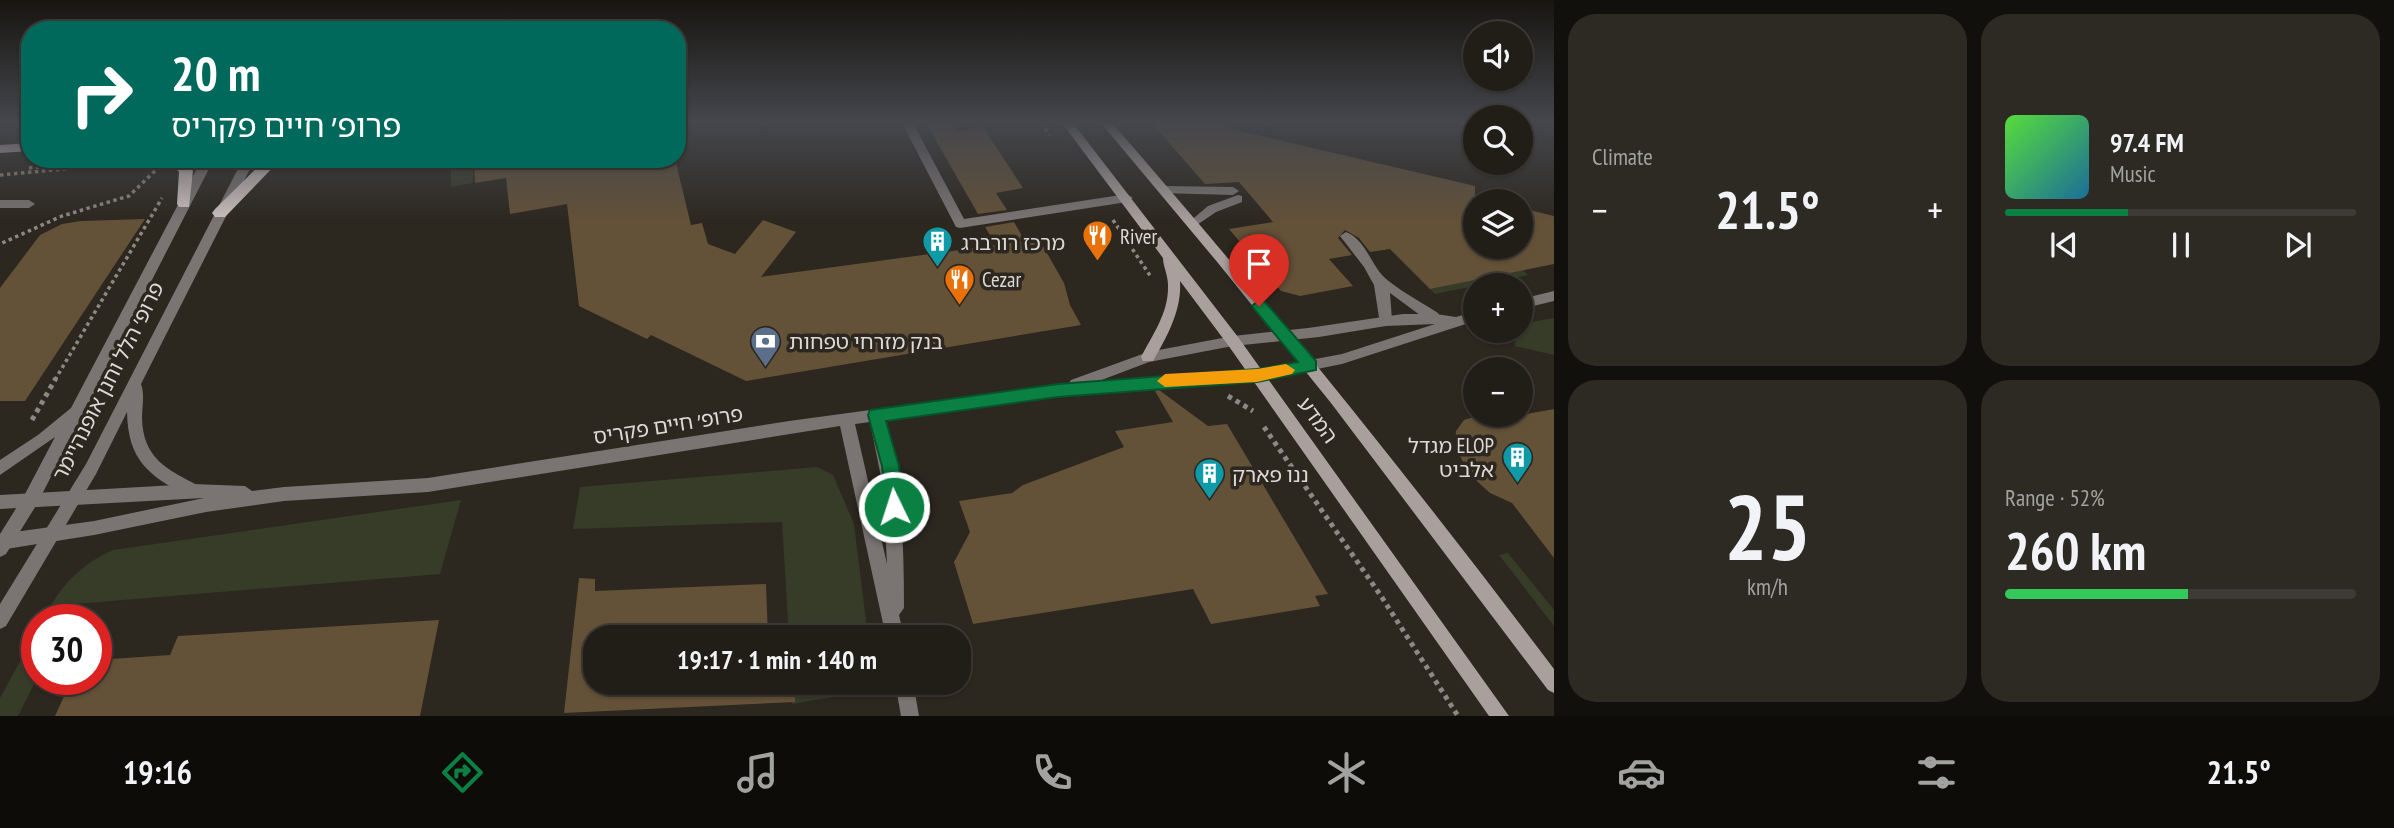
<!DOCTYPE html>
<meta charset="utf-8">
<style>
:root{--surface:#211d17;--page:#2d2a24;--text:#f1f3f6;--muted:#a2a2a1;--line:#3e3b36;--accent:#0b8043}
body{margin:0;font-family:"PT Sans Narrow","Noto Sans Hebrew",sans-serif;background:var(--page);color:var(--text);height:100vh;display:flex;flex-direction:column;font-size:26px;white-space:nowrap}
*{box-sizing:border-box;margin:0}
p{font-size:23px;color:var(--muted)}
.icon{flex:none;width:38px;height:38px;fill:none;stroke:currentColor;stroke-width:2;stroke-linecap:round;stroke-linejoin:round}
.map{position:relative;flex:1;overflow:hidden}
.drawer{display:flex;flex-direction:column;gap:14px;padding:14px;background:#12100d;width:840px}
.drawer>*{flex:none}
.top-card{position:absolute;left:21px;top:21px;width:665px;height:147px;border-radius:28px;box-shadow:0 2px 5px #0004,0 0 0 2px var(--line);background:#00695c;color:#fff;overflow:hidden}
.tools{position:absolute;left:1463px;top:21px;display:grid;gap:14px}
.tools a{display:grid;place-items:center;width:70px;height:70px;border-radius:50%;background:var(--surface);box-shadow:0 2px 5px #0004,0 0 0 2px var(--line);font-size:35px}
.speed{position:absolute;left:21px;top:604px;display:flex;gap:14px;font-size:35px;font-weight:700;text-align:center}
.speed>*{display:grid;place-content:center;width:91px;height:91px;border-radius:50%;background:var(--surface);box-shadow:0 2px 5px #0004,0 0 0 2px var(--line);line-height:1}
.speed .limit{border:10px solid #d22;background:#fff;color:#111}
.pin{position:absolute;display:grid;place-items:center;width:60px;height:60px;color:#fff;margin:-72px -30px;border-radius:50% 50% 50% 0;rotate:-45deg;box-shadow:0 0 7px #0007}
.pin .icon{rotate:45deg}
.me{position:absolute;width:77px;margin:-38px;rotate:356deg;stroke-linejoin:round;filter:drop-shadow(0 0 5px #0008)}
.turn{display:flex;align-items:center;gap:24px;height:147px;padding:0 35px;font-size:32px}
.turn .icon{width:91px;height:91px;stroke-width:2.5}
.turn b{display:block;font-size:49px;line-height:60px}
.big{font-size:52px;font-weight:600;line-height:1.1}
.drawer .widget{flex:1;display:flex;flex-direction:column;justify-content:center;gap:10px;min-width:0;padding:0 24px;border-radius:28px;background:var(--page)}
.drawer .dial{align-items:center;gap:0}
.dial b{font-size:91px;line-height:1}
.song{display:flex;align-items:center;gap:21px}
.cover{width:84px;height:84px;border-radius:10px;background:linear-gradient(135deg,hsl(110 70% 55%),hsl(200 70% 35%))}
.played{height:7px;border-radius:4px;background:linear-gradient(90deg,var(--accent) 35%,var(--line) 35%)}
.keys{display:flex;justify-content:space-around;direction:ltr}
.heat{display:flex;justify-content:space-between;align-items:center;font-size:38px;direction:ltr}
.charge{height:10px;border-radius:5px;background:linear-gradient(90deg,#34c759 52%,var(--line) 0)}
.drawer .tiles{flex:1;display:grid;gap:14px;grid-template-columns:repeat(2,1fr)}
.trip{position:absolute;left:583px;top:625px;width:388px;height:70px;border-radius:28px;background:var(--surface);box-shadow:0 2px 5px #0004,0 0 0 2px var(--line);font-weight:600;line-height:70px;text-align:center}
.dock{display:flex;height:112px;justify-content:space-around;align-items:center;background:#0d0c09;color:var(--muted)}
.dock .icon{width:49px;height:49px}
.dock .active{color:var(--accent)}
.dock b{font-size:32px;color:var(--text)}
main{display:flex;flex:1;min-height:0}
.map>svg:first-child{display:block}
.green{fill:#363c28}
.building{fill:#635138}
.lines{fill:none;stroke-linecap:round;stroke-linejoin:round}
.path-far1{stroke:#8d8882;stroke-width:3.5;stroke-dasharray:3.5 3.5;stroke-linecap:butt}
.path{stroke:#8d8882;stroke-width:5;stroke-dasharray:4.5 4.5;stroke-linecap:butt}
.service{fill:#7a7473;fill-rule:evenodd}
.minor{fill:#7a7473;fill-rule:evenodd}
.tertiary{fill:#7a7473;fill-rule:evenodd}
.secondary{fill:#a9a09e;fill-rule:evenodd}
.primary{fill:#cec2c0;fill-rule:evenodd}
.route{fill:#0b8043;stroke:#07532c;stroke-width:2}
.slow{fill:#f59e0b}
.labels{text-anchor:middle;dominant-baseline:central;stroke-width:7;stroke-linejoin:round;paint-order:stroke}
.poi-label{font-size:21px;fill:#ddd9d4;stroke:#2c271f;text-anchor:start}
.street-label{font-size:21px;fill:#ddd9d4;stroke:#2c271f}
</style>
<main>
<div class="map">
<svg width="1554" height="716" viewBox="0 0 1554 716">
<rect width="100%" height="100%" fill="#2c271f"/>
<path class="green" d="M451,159h22v24l-22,4z
M1523,270l5,5 -93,19 -5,-5z
M1554,318v37l-39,-9 1,-15h5v-7z
M817,467l16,8 21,49 14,113h-79l-7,-115 -209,7 7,-42z
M461,500l-21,74 -365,30 -8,15h-24c17,-32 36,-54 70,-69z
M1508,553l46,57v16l-55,-71z
M37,630v48l-19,38h-18v-18z
M791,683h82l1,7 -82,14z"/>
<path class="building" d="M926,123h26l5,8 26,-4 40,61 -27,5 11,17 -29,4z
M1152,123h71l4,5 248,58v61h46v-39l33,8v48l-124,25 -40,-40 -20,3 -11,-14 -14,-8 -7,8 14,17 -23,4 24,27 -53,10 -19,-5 -52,-62 44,-7 -34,-40 -34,2z
M474,159h201l16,66 11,-2 6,21 27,10 28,-34 33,12 -35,45 235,-32 -11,-18 29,-5 11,19 14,-2 25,44 6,22 11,20 -335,56 -95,-46 -4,4 -68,-33 -12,-102 -57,10 -4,-36 -31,5z
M145,219l-120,182h-25v-113l40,-53 22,-11 19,-3z
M1159,390l49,36 19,-2 101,170 -13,2 5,10 -109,18 -18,-35 -220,35 -19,-62 16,-30 -11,-31 53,-8 11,-8 101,-38 -9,-16 58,-9 -18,-31z
M1554,409v149l-42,-55 -22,-10 -21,-19 -14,-28 1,-15 8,-11 13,-4 44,-1z
M579,578l16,1v12l171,-7 2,53h-173v45h200v20l-231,11z
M439,620l-19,96h-365l17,-37h24v-19l74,-5 8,-19z"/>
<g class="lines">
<path class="path-far1" d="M1041,123l9,12
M29,168l80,-9
M0,175l138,-13 22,4 -31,30 -67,20 -62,28
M1113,220l38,57
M55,380l107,-182"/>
<path class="path" d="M1228,396l25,15
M32,420l24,-42
M1264,427l117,169 77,120"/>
<path class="service" d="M902,123h11l51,96 163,-25 6,4 -6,4 -167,26 -4,-1z
M1165,186l68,1 6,4 -6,4 -72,-2 -2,-3z
M1238,195l4,1v6l-26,10 -22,15 -6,-4 20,-17z
M0,200h29l6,4 -6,4h-29z
M1346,232c18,7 24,29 36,43 11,12 41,28 56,38l2,4 -2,4h-10l-38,-28 2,27 -2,4h-10l-6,-39 -10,-18 -24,-31z"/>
<path class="minor" d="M1233,336l7,5 -2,4 -89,17 -50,19 158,-12 5,2 2,4 -2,4 -204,17 -173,24c17,62 19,124 19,188l-5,7 5,22h-18l-46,-211 -412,66 -144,9 -78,11 -112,23 -94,15v-16l94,-13 110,-23 -204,11v-14l193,-11 52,2 7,5 32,-4 144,-9 361,-57 280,-38 2,-3 77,-28zM870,422l13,65 4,77 -32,-140z
M895,682h18l6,34h-18z"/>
<path class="tertiary" d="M202,159h12l-177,345 -31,50 -6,3v-23l25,-40 30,-57 -55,38v-15l38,-25 33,-27z
M243,159h12l-114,225c4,10 1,23 1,34 1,40 24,51 57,68l2,5 -2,5 -6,2 -6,-2c-39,-21 -59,-36 -60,-84l-31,62 -90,152 -6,3v-25l86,-140z
M1554,291v10l-33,8v-10z
M1475,311v10l-133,43 -85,17 -5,-2 -2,-4 2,-4 90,-17 93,-30 -49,2 -67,11 -86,9 -7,-5 7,-5 75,-8 95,-14h33l20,3z"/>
<path class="secondary" d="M1062,123h11l165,214 271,379h-20l-261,-371 -48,-64c2,29 -13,56 -27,80h-10l-2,-4c12,-23 28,-45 27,-72 0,-10 -5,-19 -5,-27z
M1101,123h11c154,176 301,359 442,546v24l-6,-3 -217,-287 -113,-140z"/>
<path class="primary" d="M30,143v8l-30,2v-8z
M169,159h15l9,12 -4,36h-10l-2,-3 2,-32z
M266,159h15l-56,58h-10l-3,-4 3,-4z"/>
</g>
<linearGradient id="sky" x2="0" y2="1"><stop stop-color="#181511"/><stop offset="0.55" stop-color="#45474d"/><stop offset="1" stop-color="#45474d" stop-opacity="0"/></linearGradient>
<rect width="1554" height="223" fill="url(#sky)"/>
<path class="route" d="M1259,300l6,2 51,59v9l-59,12 -199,15 -172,24 13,45 4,41 -3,6h-13l-5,-47 -14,-51 2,-5 188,-26 199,-15 41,-7 -44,-53 -2,-3z"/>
<path class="slow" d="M1286,364l9,6 -3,4 -35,8 -92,5 -8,-6 8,-7 92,-5z"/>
<defs>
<symbol id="restaurant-pin" viewBox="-11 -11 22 30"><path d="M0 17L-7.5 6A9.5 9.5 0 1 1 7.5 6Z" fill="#e8710a" stroke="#2c271f"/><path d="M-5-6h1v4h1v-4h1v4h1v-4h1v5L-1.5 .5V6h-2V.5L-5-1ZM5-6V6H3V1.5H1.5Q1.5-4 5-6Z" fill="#fff"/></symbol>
<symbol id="building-pin" viewBox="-11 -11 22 30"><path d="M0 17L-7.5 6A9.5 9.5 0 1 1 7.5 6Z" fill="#0f9aa8" stroke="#2c271f"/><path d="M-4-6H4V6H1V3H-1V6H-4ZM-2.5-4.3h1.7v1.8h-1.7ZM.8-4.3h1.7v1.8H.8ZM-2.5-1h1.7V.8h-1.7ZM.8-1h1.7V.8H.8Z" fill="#fff"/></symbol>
<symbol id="bank-pin" viewBox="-11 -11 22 30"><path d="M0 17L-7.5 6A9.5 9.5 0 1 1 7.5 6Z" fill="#5c6f8a" stroke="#2c271f"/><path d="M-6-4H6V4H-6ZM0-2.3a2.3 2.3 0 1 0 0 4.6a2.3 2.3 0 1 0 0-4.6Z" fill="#fff"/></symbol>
</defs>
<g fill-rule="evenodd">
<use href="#restaurant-pin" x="1080" y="218" width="35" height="47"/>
<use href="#building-pin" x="920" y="224" width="35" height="47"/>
<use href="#restaurant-pin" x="942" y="262" width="35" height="47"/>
<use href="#bank-pin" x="748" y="324" width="35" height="47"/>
<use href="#building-pin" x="1500" y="440" width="35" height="47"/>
<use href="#building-pin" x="1192" y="456" width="35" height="47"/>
</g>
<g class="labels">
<g class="poi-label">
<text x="1120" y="236">River</text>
<text x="961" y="242">מרכז רורברג</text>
<text x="982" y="279">Cezar</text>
<text x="789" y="341">בנק מזרחי טפחות</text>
<text x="1494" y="445" text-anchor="end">מגדל ELOP<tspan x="1494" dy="24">אלביט</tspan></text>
<text x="1232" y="474">ננו פארק</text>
</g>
<g class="street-label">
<text transform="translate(108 381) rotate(-63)">פרופ׳ הלל וחנן אופנהיימר</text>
<text transform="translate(1318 420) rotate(54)">המדע</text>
<text transform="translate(668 425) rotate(-9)">פרופ׳ חיים פקריס</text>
</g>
</g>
</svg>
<div class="tools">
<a><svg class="icon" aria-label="sound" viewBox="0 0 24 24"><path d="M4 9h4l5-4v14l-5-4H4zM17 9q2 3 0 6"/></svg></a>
<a><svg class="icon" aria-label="search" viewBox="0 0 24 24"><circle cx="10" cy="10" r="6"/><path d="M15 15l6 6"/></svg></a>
<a><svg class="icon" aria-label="layers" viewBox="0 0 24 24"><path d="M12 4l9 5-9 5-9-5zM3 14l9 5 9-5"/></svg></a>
<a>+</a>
<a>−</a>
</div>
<div class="speed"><div class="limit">30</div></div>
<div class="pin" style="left:1259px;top:306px;background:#d93025"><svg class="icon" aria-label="arrive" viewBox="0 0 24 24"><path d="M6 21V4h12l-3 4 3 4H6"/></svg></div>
<svg class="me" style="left:894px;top:507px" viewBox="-20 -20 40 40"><circle r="17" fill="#0b8043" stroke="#fff" stroke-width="3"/><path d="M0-11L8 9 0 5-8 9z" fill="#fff"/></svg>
<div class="trip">19:17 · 1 min · 140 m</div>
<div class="top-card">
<div class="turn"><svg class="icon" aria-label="right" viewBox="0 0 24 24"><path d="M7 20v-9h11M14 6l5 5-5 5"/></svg><div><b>20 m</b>פרופ׳ חיים פקריס</div></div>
</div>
</div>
<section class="drawer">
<div class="tiles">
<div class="widget"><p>Climate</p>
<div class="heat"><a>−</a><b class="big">21.5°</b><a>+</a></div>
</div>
<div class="widget">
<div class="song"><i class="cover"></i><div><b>97.4 FM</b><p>Music</p></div></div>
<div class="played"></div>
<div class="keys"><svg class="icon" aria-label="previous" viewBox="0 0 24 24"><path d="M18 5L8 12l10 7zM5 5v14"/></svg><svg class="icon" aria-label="pause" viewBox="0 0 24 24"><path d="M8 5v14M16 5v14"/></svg><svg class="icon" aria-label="next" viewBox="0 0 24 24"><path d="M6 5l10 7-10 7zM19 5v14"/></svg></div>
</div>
<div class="widget dial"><b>25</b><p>km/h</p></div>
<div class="widget"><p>Range · 52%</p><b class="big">260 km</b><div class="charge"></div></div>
</div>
</section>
</main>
<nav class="dock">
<b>19:16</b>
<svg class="icon active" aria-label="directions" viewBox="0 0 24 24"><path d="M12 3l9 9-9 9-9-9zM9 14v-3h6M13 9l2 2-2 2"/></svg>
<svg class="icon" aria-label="music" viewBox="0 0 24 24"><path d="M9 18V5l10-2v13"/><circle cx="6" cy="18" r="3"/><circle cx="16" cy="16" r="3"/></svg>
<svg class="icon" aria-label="phone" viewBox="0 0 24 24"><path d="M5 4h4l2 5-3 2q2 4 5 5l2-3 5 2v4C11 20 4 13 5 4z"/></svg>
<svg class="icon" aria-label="climate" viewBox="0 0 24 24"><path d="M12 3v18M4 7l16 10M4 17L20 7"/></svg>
<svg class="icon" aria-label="car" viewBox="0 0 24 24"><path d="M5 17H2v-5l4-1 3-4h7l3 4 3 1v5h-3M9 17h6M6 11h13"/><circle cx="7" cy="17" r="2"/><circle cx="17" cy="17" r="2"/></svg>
<svg class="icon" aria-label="filters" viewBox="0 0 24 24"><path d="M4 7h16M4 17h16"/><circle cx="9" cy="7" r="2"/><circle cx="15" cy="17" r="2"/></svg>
<b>21.5°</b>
</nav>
